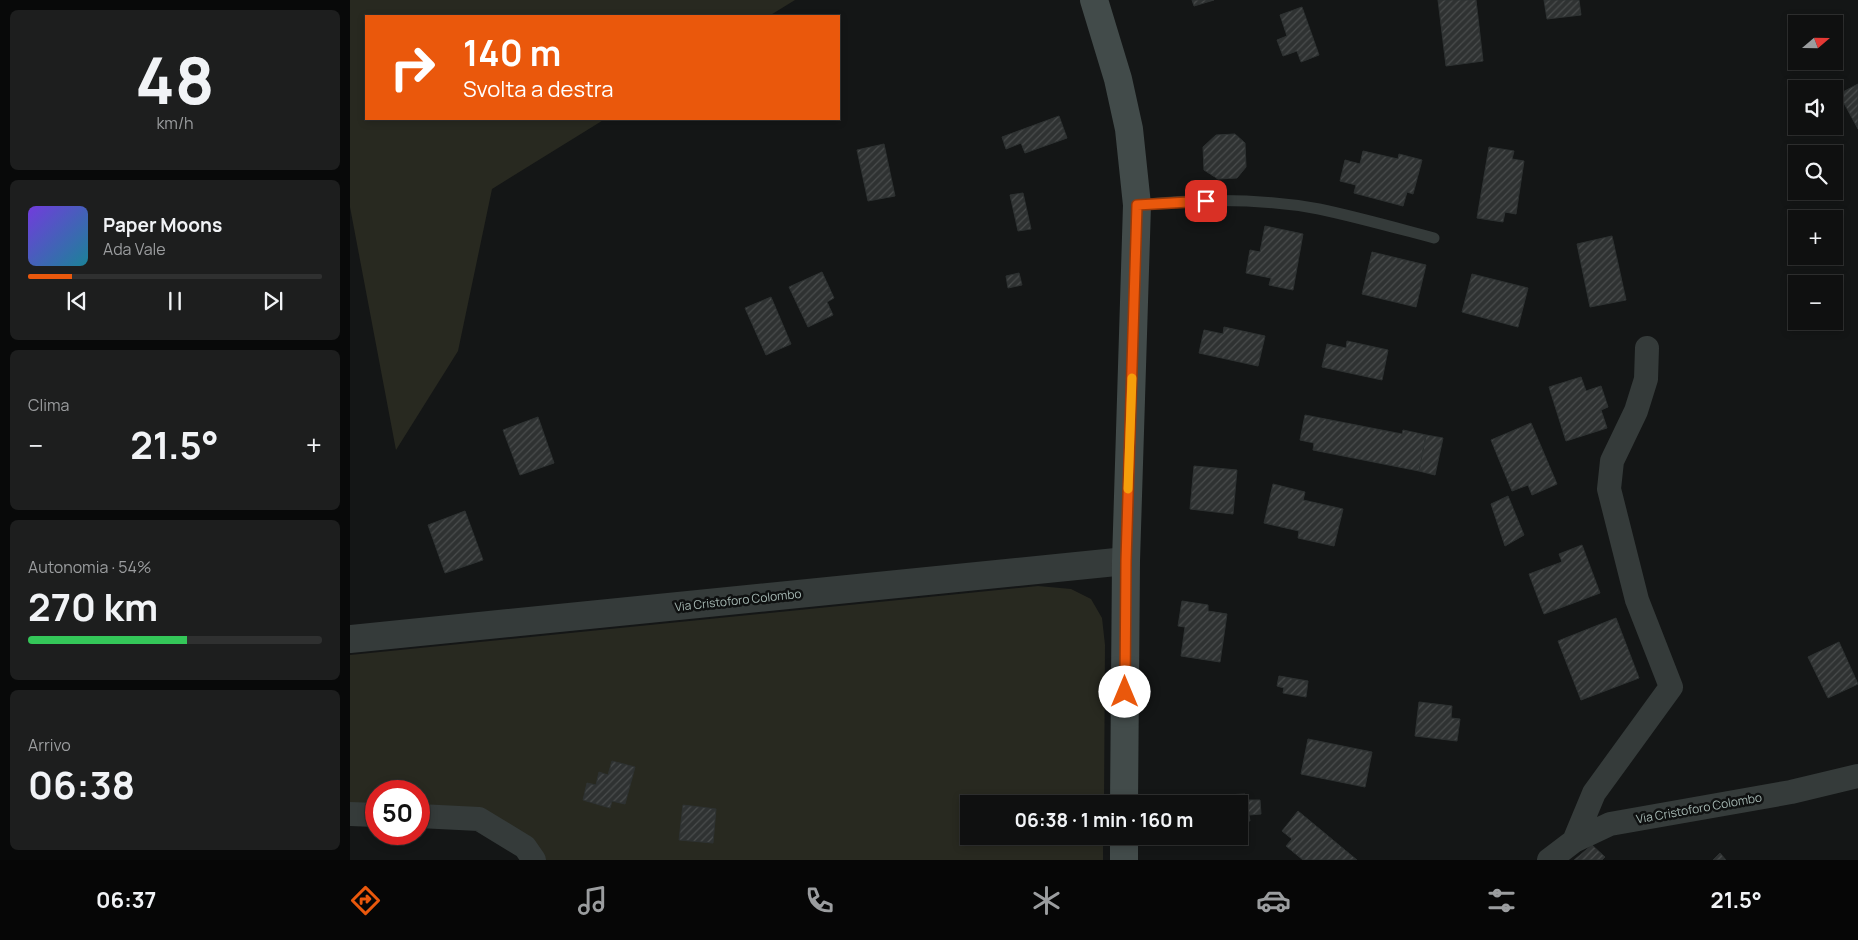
<!DOCTYPE html>
<html lang="it">
<meta charset="utf-8">
<style>
:root{--surface:#0f1010;--page:#1d1e1e;--text:#f1f3f6;--muted:#9b9d9f;--line:#2f3030;--accent:#ea580c}
body{margin:0;font-family:Manrope,sans-serif;background:var(--page);color:var(--text);height:100vh;display:flex;flex-direction:column;font-size:19px;white-space:nowrap}
*{box-sizing:border-box;margin:0}
p{font-size:16px;color:var(--muted)}
.icon{flex:none;width:28px;height:28px;fill:none;stroke:currentColor;stroke-width:2;stroke-linecap:round;stroke-linejoin:round}
.map{position:relative;flex:1;overflow:hidden}
.side{display:flex;flex-direction:column;gap:10px;padding:10px;background:#080909;width:350px}
.side>*{flex:none}
.hud{position:absolute;left:15px;top:15px;width:475px;height:105px;border-radius:0px;box-shadow:0 2px 8px #0003,0 0 0 1px var(--line);background:#ea580c;color:#fff;overflow:hidden}
.needle{width:32px;rotate:70deg}
.tools{position:absolute;left:1438px;top:15px;display:grid;gap:10px}
.tools a{display:grid;place-items:center;width:55px;height:55px;border-radius:0px;background:var(--surface);box-shadow:0 2px 8px #0003,0 0 0 1px var(--line);font-size:25px}
.speed{position:absolute;left:15px;top:780px;display:flex;gap:10px;font-size:25px;font-weight:700;text-align:center}
.speed>*{display:grid;place-content:center;width:65px;height:65px;border-radius:50%;background:var(--surface);box-shadow:0 2px 8px #0003,0 0 0 1px var(--line);line-height:1}
.speed .limit{border:8px solid #d22;background:#fff;color:#111}
.pin{position:absolute;display:grid;place-items:center;width:42px;height:42px;color:#fff;margin:-21px;border-radius:10px;box-shadow:0 2px 8px #0006}
.me{position:absolute;width:55px;margin:-28px;rotate:0deg;stroke-linejoin:round;filter:drop-shadow(0 0 4px #0008)}
.turn{display:flex;align-items:center;gap:18px;height:105px;padding:0 15px;font-size:22px}
.turn .icon{width:65px;height:65px;stroke-width:2.5}
.turn b{display:block;font-size:35px;line-height:42px}
.big{font-size:38px;font-weight:700;line-height:1.1}
.side .widget{flex:1;display:flex;flex-direction:column;justify-content:center;gap:8px;min-width:0;padding:0 18px;border-radius:8px;background:var(--page)}
.side .dial{align-items:center;gap:0}
.dial b{font-size:65px;line-height:1}
.song{display:flex;align-items:center;gap:15px}
.cover{width:60px;height:60px;border-radius:8px;background:linear-gradient(135deg,hsl(260 70% 55%),hsl(190 70% 35%))}
.played{height:5px;border-radius:2px;background:linear-gradient(90deg,var(--accent) 15%,var(--line) 15%)}
.keys{display:flex;justify-content:space-around;direction:ltr}
.heat{display:flex;justify-content:space-between;align-items:center;font-size:28px;direction:ltr}
.charge{height:8px;border-radius:4px;background:linear-gradient(90deg,#34c759 54%,var(--line) 0)}
.trip{position:absolute;left:610px;top:795px;width:288px;height:50px;border-radius:0px;background:var(--surface);box-shadow:0 2px 8px #0003,0 0 0 1px var(--line);font-weight:700;line-height:50px;text-align:center}
.dock{display:flex;height:80px;justify-content:space-around;align-items:center;background:#060606;color:var(--muted)}
.dock .icon{width:35px;height:35px}
.dock .on{color:var(--accent)}
.dock b{font-size:22px;color:var(--text)}
main{display:flex;flex:1;min-height:0}
.map>svg:first-child{display:block}
.green{fill:#282920}
.building{fill:url(#building-hatch);stroke:#2e3232}
.lines{fill:none;stroke-linecap:round;stroke-linejoin:round}
.service{stroke:#353b3a;stroke-width:11}
.minor{stroke:#353b3a;stroke-width:24}
.tertiary{stroke:#353b3a;stroke-width:28}
.secondary{stroke:#424b4a;stroke-width:28}
.route-casing{stroke:#983908;stroke-width:12}
.route{stroke:#ea580c;stroke-width:9}
.slow{stroke:#f59e0b;stroke-width:9}
.labels{text-anchor:middle;dominant-baseline:central;stroke-width:5;stroke-linejoin:round;paint-order:stroke}
.street-label{font-size:12px;fill:#a5b7b2;stroke:#0f1111}
</style>
<main>
<section class="side">
<div class="widget dial"><b>48</b><p>km/h</p></div>
<div class="widget">
<div class="song"><i class="cover"></i><div><b>Paper Moons</b><p>Ada Vale</p></div></div>
<div class="played"></div>
<div class="keys"><svg class="icon" aria-label="previous" viewBox="0 0 24 24"><path d="M18 5L8 12l10 7zM5 5v14"/></svg><svg class="icon" aria-label="pause" viewBox="0 0 24 24"><path d="M8 5v14M16 5v14"/></svg><svg class="icon" aria-label="next" viewBox="0 0 24 24"><path d="M6 5l10 7-10 7zM19 5v14"/></svg></div>
</div>
<div class="widget"><p>Clima</p>
<div class="heat"><a>−</a><b class="big">21.5°</b><a>+</a></div>
</div>
<div class="widget"><p>Autonomia · 54%</p><b class="big">270 km</b><div class="charge"></div></div>
<div class="widget"><p>Arrivo</p><b class="big">06:38</b></div>
</section>
<div class="map">
<svg width="1508" height="860" viewBox="0 0 1508 860">
<defs>
<pattern id="building-hatch" width="6" height="6" patternUnits="userSpaceOnUse" patternTransform="scale(1.25)"><rect width="6" height="6" fill="#2f3232"/><path d="M-1 1l2-2M0 6l6-6M5 7l2-2" fill="none" stroke="#4a4d4d"/></pattern>
</defs>
<rect width="100%" height="100%" fill="#141616"/>
<path class="green" d="M0,0h445l-26,16h-403v103h239l-113,70 -34,162 -62,99 -46,-243z
M688,586l33,3 20,10 11,19 3,27 -1,159h-135v32h134v24h-560l-17,-20 -107,-32v-17h-43v14l-26,-2v-148z"/>
<path class="building" d="M842,0h22l-20,6z
M1088,0h38l7,61 -37,5z
M1194,0h35l2,15 -34,4z
M952,7l17,48 -18,7 -4,-11 -14,5 -6,-16 10,-4 -7,-21z
M1508,84v45l-19,-35z
M709,116l8,22 -42,15 -4,-10 -15,6 -4,-12z
M885,134l10,9 1,24 -9,11 -19,1 -14,-9 -1,-23 13,-12z
M534,144l11,52 -27,5 -11,-51z
M1139,147l25,4 -2,8 12,2 -8,53 -11,-2 -2,10 -26,-4z
M1013,151l35,8 1,-5 23,6 -9,34 -6,-2 -4,14 -49,-13 2,-8 -16,-4 5,-21 15,4z
M673,193l8,36 -13,2 -8,-36z
M915,226l38,8 -10,56 -24,-5 2,-7 -25,-5 4,-23 10,2z
M1262,236l14,64 -36,7 -13,-63z
M1022,252l54,13 -10,42 -54,-13z
M472,272l12,26 -7,4 6,13 -25,12 -19,-40z
M669,273l3,12 -14,3 -2,-12z
M1122,274l56,14 -10,39 -56,-15z
M421,297l20,47 -25,11 -21,-47z
M874,327l41,9 -7,30 -59,-13 5,-23 19,4z
M997,341l41,9 -6,30 -60,-13 5,-23 19,4z
M1231,377l5,14 15,-5 7,21 -7,3 6,18 -41,13 -17,-54z
M955,415l97,19 1,-4 23,5 -7,36 -106,-21 1,-7 -14,-3z
M188,417l16,46 -34,12 -17,-45z
M1181,423l26,61 -25,11 -4,-10 -16,6 -21,-51z
M1076,435l17,3 -8,37 -16,-4z
M844,466l43,4 -4,44 -43,-5z
M923,484l32,8 -2,8 40,9 -9,37 -36,-8 1,-7 -35,-8z
M1158,496l16,39 -19,11 -14,-42z
M115,511l18,49 -38,13 -17,-48z
M1232,545l18,48 -56,21 -15,-40 33,-12 -3,-8z
M832,601l26,4v6l19,3 -7,48 -39,-6 4,-29 -7,-1z
M1266,618l23,60 -58,22 -23,-59z
M1489,642l19,42 -30,14 -20,-41z
M929,676l29,5 -2,16 -23,-4 1,-5 -7,-2z
M1069,702l33,4 -1,12 9,1 -3,22 -42,-5z
M958,739l64,13 -7,35 -64,-13z
M262,761l23,6 -10,37 -13,-3 -2,7 -27,-8 4,-17 9,2 3,-13 9,3z
M895,794v6h15l1,14 -12,1 1,6h-11v-17h-34v-8z
M333,805l33,4 -3,34 -34,-3z
M948,811l59,49h-54l-17,-14 6,-7 -10,-8z
M1242,845l13,12 -3,3h-28z
M1370,853l6,7h-13z"/>
<g class="lines">
<path class="service" d="M787,205c60,-6 123,-7 182,4 38,8 77,19 115,29"/>
<path class="minor" d="M0,814l26,1
M69,816l60,3 46,28 9,13
M1224,841l20,-48 77,-106 -34,-87 -28,-111 3,-28 24,-50 10,-32 1,-31
M1199,860l25,-19 36,-17 181,-32 67,-16"/>
<path class="tertiary" d="M0,639l776,-78"/>
<path class="secondary" d="M744,0l24,79 11,50 8,76 -11,356 -2,243
M774,860v-24"/>
</g>
<g class="lines">
<defs>
<path id="route" d="M775,692l1,-131 11,-356 69,-4"/>
</defs>
<use href="#route" class="route-casing"/>
<use href="#route" class="route"/>
<path class="slow" d="M778,489l4,-111"/>
</g>
<g class="labels">
<g class="street-label">
<text transform="translate(388 600) rotate(-6)">Via Cristoforo Colombo</text>
<text transform="translate(1349 808) rotate(-10)">Via Cristoforo Colombo</text>
</g>
</g>
</svg>
<div class="tools">
<a><svg class="needle" viewBox="-14 -14 28 28"><path d="M0-13l5 13h-10z" fill="#e53935"/><path d="M0 13l5-13h-10z" fill="#9b9d9f"/></svg></a>
<a><svg class="icon" aria-label="sound" viewBox="0 0 24 24"><path d="M4 9h4l5-4v14l-5-4H4zM17 9q2 3 0 6"/></svg></a>
<a><svg class="icon" aria-label="search" viewBox="0 0 24 24"><circle cx="10" cy="10" r="6"/><path d="M15 15l6 6"/></svg></a>
<a>+</a>
<a>−</a>
</div>
<div class="speed"><div class="limit">50</div></div>
<div class="pin" style="left:856px;top:201px;background:#d93025"><svg class="icon" aria-label="arrive" viewBox="0 0 24 24"><path d="M6 21V4h12l-3 4 3 4H6"/></svg></div>
<svg class="me" style="left:775px;top:692px" viewBox="-20 -20 40 40"><circle r="19" fill="#fff"/><path d="M0-13L10 11 0 6-10 11z" fill="#ea580c"/></svg>
<div class="trip">06:38 · 1 min · 160 m</div>
<div class="hud">
<div class="turn"><svg class="icon" aria-label="right" viewBox="0 0 24 24"><path d="M7 20v-9h11M14 6l5 5-5 5"/></svg><div><b>140 m</b>Svolta a destra</div></div>
</div>
</div>
</main>
<nav class="dock">
<b>06:37</b>
<svg class="icon on" aria-label="directions" viewBox="0 0 24 24"><path d="M12 3l9 9-9 9-9-9zM9 14v-3h6M13 9l2 2-2 2"/></svg>
<svg class="icon" aria-label="music" viewBox="0 0 24 24"><path d="M9 18V5l10-2v13"/><circle cx="6" cy="18" r="3"/><circle cx="16" cy="16" r="3"/></svg>
<svg class="icon" aria-label="phone" viewBox="0 0 24 24"><path d="M5 4h4l2 5-3 2q2 4 5 5l2-3 5 2v4C11 20 4 13 5 4z"/></svg>
<svg class="icon" aria-label="climate" viewBox="0 0 24 24"><path d="M12 3v18M4 7l16 10M4 17L20 7"/></svg>
<svg class="icon" aria-label="car" viewBox="0 0 24 24"><path d="M5 17H2v-5l4-1 3-4h7l3 4 3 1v5h-3M9 17h6M6 11h13"/><circle cx="7" cy="17" r="2"/><circle cx="17" cy="17" r="2"/></svg>
<svg class="icon" aria-label="filters" viewBox="0 0 24 24"><path d="M4 7h16M4 17h16"/><circle cx="9" cy="7" r="2"/><circle cx="15" cy="17" r="2"/></svg>
<b>21.5°</b>
</nav>
